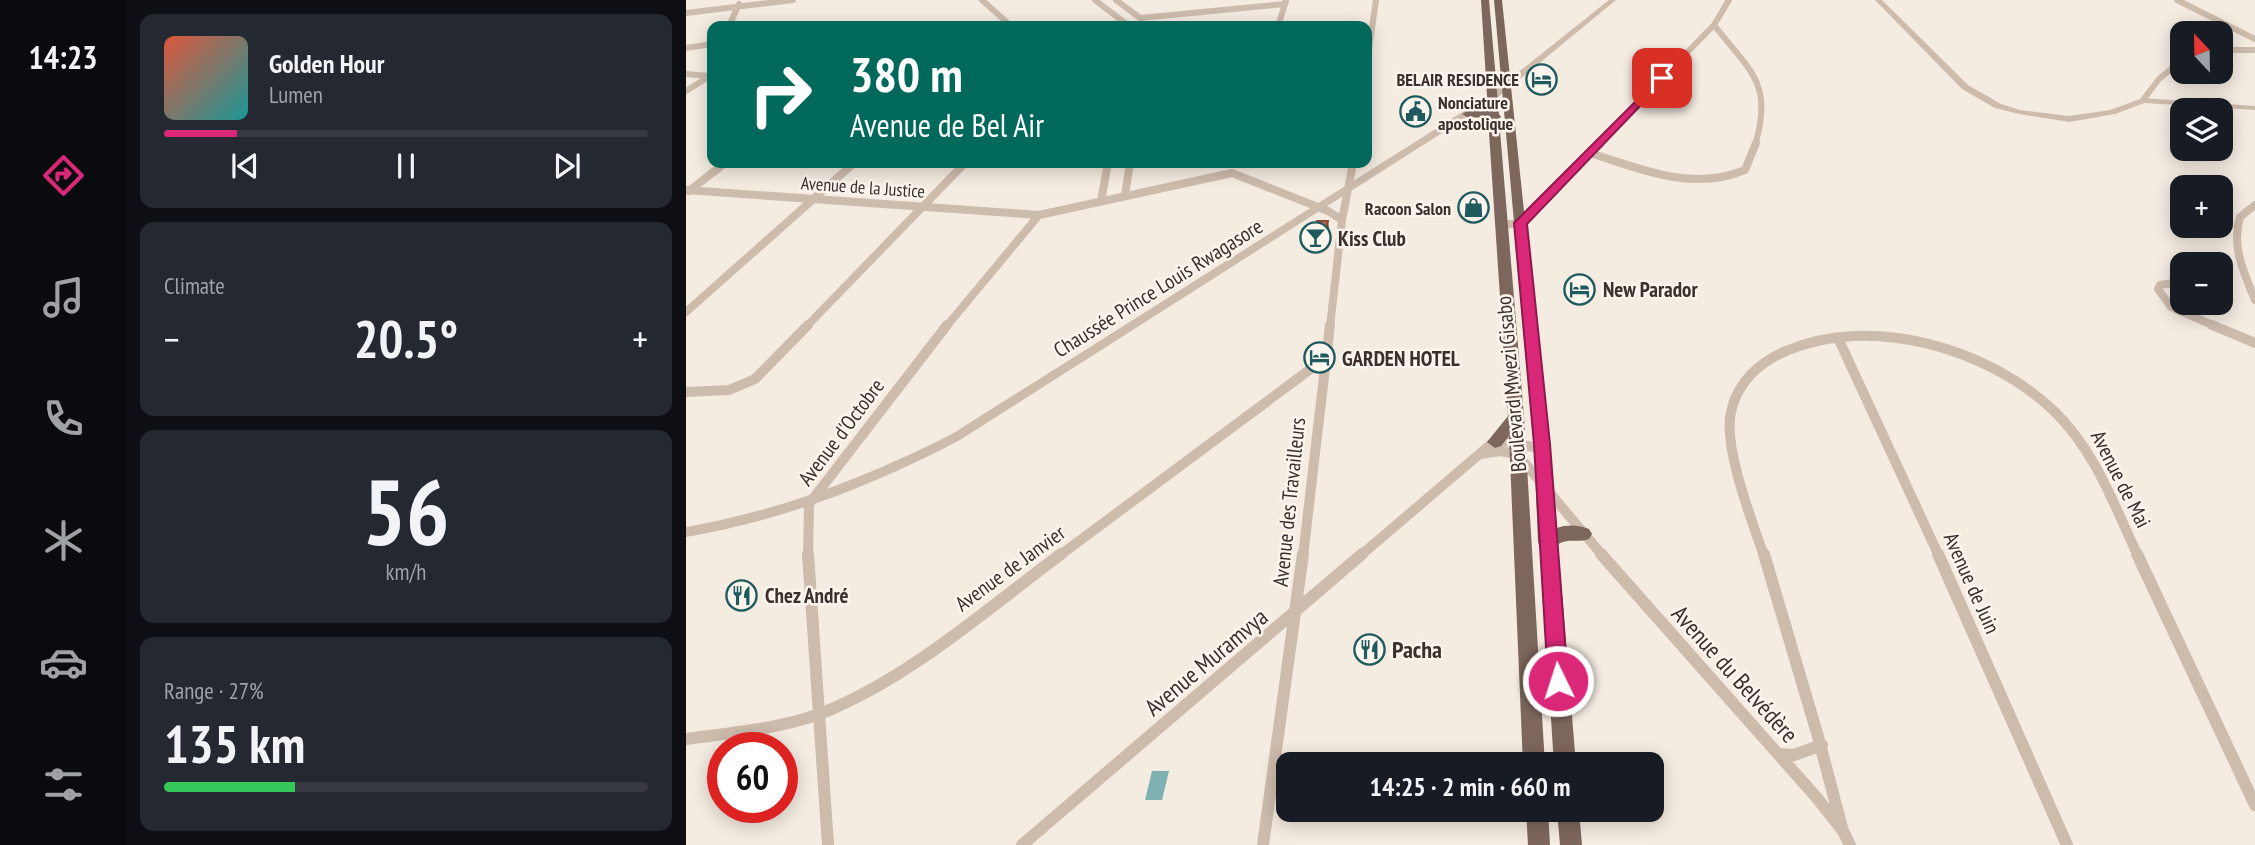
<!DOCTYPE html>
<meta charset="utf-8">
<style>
:root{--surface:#171b24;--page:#242831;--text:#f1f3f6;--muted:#9ea1a6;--line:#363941;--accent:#db2777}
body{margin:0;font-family:"PT Sans Narrow",sans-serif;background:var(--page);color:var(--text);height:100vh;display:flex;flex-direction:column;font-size:26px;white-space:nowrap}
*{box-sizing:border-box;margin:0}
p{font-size:23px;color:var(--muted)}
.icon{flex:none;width:38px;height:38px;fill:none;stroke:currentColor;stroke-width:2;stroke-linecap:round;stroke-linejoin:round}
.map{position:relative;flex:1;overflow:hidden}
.drawer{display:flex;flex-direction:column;gap:14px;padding:14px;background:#0d0f14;width:560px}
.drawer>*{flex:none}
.top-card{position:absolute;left:21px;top:21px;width:665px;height:147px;border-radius:14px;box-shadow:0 4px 18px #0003;background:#00695c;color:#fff;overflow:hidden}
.needle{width:46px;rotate:338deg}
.fabs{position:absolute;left:1484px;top:21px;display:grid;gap:14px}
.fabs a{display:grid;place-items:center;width:63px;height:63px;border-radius:14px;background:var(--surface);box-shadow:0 4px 18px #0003;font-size:35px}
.speed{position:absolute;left:21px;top:732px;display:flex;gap:14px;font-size:35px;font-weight:700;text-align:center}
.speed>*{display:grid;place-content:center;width:91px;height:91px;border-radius:50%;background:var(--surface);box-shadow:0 4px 18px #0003;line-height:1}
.speed .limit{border:10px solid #d22;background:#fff;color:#111}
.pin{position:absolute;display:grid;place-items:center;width:60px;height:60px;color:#fff;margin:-30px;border-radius:14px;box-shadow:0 4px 10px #0006}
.me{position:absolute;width:77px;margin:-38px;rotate:356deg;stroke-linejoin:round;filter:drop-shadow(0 0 5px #0008)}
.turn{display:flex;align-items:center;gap:24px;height:147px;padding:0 28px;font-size:32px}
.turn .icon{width:91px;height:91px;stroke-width:2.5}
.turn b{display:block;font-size:49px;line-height:60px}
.big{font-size:52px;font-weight:700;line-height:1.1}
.drawer .card{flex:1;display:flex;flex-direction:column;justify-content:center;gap:10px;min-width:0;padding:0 24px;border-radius:14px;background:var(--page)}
.drawer .dial{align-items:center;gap:0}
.dial b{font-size:91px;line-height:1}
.song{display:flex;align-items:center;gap:21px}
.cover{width:84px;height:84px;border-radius:10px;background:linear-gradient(135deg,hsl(10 70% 55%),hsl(180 70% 35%))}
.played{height:7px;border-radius:4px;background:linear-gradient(90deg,var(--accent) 15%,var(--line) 15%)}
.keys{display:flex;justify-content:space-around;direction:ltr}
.heat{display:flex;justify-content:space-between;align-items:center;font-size:38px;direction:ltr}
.charge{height:10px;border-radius:5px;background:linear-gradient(90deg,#34c759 27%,var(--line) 0)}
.trip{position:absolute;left:590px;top:752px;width:388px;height:70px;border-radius:14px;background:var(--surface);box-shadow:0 4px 18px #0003;font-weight:700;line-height:70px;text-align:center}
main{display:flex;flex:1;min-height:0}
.dock{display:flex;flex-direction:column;width:126px;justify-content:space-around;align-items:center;background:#090b0e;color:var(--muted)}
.dock .icon{width:49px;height:49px}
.dock .on{color:var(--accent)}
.dock b{font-size:32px;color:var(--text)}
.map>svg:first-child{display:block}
.water{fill:#7fb0b2}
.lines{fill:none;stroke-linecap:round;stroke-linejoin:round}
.minor-far3{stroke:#cdbbac;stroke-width:6}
.minor-far2{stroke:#cdbbac;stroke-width:8}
.minor-far1{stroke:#cdbbac;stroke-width:10}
.minor{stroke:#cdbbac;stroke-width:12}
.tertiary{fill:#cdbbac;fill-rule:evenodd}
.primary{fill:#7d675c;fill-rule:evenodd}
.wall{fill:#ac5a40}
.shaded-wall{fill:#8c4a34}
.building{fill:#c8694b;stroke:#8c4a34;stroke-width:2}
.route{fill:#db2777;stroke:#8e194d;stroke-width:2}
.labels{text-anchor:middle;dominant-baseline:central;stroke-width:5;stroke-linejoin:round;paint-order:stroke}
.far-poi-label{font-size:18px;font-weight:bold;fill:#3b302b;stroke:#fbf5ee;text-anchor:end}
.far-street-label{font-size:18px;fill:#3b302b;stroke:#fbf5ee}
.poi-label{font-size:21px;font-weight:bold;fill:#3b302b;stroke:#fbf5ee;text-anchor:start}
.street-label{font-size:21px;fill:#3b302b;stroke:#fbf5ee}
.near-poi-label{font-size:24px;font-weight:bold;fill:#3b302b;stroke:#fbf5ee;text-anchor:start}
.near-street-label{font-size:24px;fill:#3b302b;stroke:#fbf5ee}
</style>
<main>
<nav class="dock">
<b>14:23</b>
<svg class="icon on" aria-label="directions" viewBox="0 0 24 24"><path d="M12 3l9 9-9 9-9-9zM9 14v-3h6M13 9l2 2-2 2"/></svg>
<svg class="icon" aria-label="music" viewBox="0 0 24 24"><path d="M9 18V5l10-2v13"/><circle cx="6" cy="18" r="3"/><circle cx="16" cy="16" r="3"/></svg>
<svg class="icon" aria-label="phone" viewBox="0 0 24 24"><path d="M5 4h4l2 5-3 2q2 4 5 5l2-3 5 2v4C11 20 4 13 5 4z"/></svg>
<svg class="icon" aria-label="climate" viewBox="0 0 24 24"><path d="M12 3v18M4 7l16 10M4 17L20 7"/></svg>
<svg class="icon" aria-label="car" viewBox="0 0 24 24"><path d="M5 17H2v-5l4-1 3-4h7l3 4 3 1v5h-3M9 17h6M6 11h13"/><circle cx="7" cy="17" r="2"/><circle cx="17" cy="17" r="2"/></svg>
<svg class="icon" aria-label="filters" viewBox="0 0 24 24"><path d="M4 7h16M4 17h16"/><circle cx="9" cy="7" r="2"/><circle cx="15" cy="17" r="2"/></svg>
</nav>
<section class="drawer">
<div class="card">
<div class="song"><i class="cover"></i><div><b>Golden Hour</b><p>Lumen</p></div></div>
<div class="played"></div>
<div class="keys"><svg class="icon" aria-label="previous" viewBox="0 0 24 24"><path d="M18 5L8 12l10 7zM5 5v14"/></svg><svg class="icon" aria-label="pause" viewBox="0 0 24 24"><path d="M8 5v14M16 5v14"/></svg><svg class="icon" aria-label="next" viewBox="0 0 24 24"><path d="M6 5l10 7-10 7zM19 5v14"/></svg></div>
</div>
<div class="card"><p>Climate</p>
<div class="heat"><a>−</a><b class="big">20.5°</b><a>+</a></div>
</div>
<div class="card dial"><b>56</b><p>km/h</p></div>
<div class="card"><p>Range · 27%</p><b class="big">135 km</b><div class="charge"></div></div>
</section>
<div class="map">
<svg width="1569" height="845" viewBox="0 0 1569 845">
<rect width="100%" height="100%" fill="#f4ebe1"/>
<path class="water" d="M466,771h17l-7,29h-17z"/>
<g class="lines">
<path class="minor-far3" d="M296,0l29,26
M409,0l34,26
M430,0l24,18 5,8
M1491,0l78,39
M0,13l107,-13
M454,18l145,-14
M1028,25c35,45 60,58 41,120
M43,26l10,-22
M592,26l8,-25
M0,48l26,-4
M1535,50h34
M681,64l9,-64
M0,74l24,2
M0,91l24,-15 2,-6
M1457,100l16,-21 23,-19
M911,145l117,-120 15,-25"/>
<path class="minor-far2" d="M904,153c51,16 102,39 155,17l11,-27
M0,190l353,25 193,-42 96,38 14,9
M3,191l36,-28
M439,195l5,-32
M415,201l7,-38
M1569,205l-15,12c-9,29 4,56 15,83
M817,225l18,-2 78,-80
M1487,283l-13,2 -2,4 13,18 46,20
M0,312l168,-149
M120,327l159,-164
M260,327l93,-112
M644,327l12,-107 11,-57"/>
<path class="minor-far1" d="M1526,325l43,18
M1152,338l101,218
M0,392l43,-2 26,-11 53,-54
M794,454l20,-3 17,3 86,102
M122,556l1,-52 138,-179
M373,556l265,-197
M617,556l27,-231
M674,556l130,-111 17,-4 35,8
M1078,556c-12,-35 -41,-109 -33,-144 6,-29 28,-50 55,-61 85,-37 201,-3 267,59 42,40 61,95 85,146"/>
<path class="minor" d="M122,554l20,291
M915,554l216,244 26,33 7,14
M1078,554l53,179 26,98
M1252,554l129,291
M1451,554l118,251
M0,739c45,-6 93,-10 136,-26 86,-34 165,-104 239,-159
M1092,754l16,1 28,-10
M336,845l340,-291
M577,845l40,-291"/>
<path class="tertiary" d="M923,0h7l-119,98 -537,342c-87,46 -176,80 -274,97v-10c96,-17 179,-49 266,-93l539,-340z
M1189,0h7l86,85 33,19 19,6 49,6 41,-6 33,-12 112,8v4l-111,-7 -29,11 -46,8 -50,-8 -24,-6 -33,-19z"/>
<path class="primary" d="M795,0h8l10,114 2,3 -2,2 25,298 21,348h-22l-14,-329 -8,10 -6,2 -8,-6 21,-26 -20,-298 -21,-1 -5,-3 5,-3h21z
M808,0h8l55,528c10,-4 22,-3 32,1l3,5 -3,5c-11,4 -20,-1 -31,5l18,221h-22l-14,-218 -2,-5 -4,-98z
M840,810h22l2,35h-22z
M871,810h22l3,35h-22z"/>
</g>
<path class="wall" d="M643,228l-5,15 -22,2 -1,-7z"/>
<path class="shaded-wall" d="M642,221l1,7 -5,15 -1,-6z"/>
<path class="building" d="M631,221h11l-5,16 -22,1 5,-12h9z"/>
<path class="route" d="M976,75l5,3 -2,2 -138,144 23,220 18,237 -3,7 -7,2 -7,-2 -3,-7 -14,-237 -20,-221z"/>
<defs>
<symbol id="hotel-ring" viewBox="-11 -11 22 22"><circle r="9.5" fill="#fbf5ee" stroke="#1f5a5e" stroke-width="1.5"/><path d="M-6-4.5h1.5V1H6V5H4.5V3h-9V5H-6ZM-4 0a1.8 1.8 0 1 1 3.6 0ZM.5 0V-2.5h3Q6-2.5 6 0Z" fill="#1f5a5e"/></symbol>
<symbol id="civic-ring" viewBox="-11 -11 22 22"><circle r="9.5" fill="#fbf5ee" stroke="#1f5a5e" stroke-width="1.5"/><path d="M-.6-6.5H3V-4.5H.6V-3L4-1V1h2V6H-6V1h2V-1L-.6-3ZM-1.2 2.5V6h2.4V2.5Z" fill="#1f5a5e"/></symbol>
<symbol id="shop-ring" viewBox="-11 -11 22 22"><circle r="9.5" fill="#fbf5ee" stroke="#1f5a5e" stroke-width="1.5"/><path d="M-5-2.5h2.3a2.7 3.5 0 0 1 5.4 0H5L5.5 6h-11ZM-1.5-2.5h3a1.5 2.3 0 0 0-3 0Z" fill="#1f5a5e"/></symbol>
<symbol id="bar-ring" viewBox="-11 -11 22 22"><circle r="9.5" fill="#fbf5ee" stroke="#1f5a5e" stroke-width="1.5"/><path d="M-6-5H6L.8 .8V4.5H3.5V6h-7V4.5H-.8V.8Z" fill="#1f5a5e"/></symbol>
<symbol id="restaurant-ring" viewBox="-11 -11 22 22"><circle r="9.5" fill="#fbf5ee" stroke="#1f5a5e" stroke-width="1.5"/><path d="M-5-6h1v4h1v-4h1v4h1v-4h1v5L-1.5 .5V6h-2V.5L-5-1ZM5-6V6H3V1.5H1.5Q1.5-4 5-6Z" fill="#1f5a5e"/></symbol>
</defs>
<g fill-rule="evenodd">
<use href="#hotel-ring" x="838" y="62" width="35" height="35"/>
<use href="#civic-ring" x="712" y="94" width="35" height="35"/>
<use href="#shop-ring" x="770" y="190" width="35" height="35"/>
<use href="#bar-ring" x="612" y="220" width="35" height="35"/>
<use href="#hotel-ring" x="876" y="272" width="35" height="35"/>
<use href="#hotel-ring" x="616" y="340" width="35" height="35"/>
<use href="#restaurant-ring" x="38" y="578" width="35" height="35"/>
<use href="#restaurant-ring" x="666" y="632" width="35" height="35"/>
</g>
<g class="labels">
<g class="far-poi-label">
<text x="833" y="79">BELAIR RESIDENCE</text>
<text x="752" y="102" text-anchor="start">Nonciature<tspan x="752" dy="21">apostolique</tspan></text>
<text x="765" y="208">Racoon Salon</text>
</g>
<g class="far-street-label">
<text transform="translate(177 187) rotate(4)">Avenue de la Justice</text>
</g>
<g class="poi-label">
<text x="652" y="238">Kiss Club</text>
<text x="917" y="289">New Parador</text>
<text x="656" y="358">GARDEN HOTEL</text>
<text x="79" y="595">Chez André</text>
</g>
<g class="street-label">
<text transform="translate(472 288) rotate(-32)">Chaussée Prince Louis Rwagasore</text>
<text transform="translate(825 384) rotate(-95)">Boulevard Mwezi Gisabo</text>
<text transform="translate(155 432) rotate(-53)">Avenue d'Octobre</text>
<text transform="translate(1435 479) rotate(63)">Avenue de Mai</text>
<text transform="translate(603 502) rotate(-84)">Avenue des Travailleurs</text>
<text transform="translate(324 568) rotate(-36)">Avenue de Janvier</text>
<text transform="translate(1286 583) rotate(66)">Avenue de Juin</text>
</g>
<g class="near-poi-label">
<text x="706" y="649">Pacha</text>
</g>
<g class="near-street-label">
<text transform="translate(520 662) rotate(-40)">Avenue Muramvya</text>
<text transform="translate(1049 674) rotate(48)">Avenue du Belvédère</text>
</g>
</g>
</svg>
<div class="fabs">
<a><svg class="needle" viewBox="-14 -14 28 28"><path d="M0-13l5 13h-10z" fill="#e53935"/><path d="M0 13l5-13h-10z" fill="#9ea1a6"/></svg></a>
<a><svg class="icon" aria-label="layers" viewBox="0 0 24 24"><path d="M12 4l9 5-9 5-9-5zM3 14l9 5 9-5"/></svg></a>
<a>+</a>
<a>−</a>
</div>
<div class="speed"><div class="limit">60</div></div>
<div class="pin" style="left:976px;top:78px;background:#d93025"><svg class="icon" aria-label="arrive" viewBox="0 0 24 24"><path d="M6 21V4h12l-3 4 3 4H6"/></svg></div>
<svg class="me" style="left:872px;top:681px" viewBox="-20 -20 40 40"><circle r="17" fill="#db2777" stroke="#fff" stroke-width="3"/><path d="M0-11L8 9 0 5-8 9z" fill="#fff"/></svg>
<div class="trip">14:25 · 2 min · 660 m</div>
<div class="top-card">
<div class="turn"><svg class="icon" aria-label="right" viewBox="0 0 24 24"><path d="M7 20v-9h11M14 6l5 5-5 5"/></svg><div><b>380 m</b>Avenue de Bel Air</div></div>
</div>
</div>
</main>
